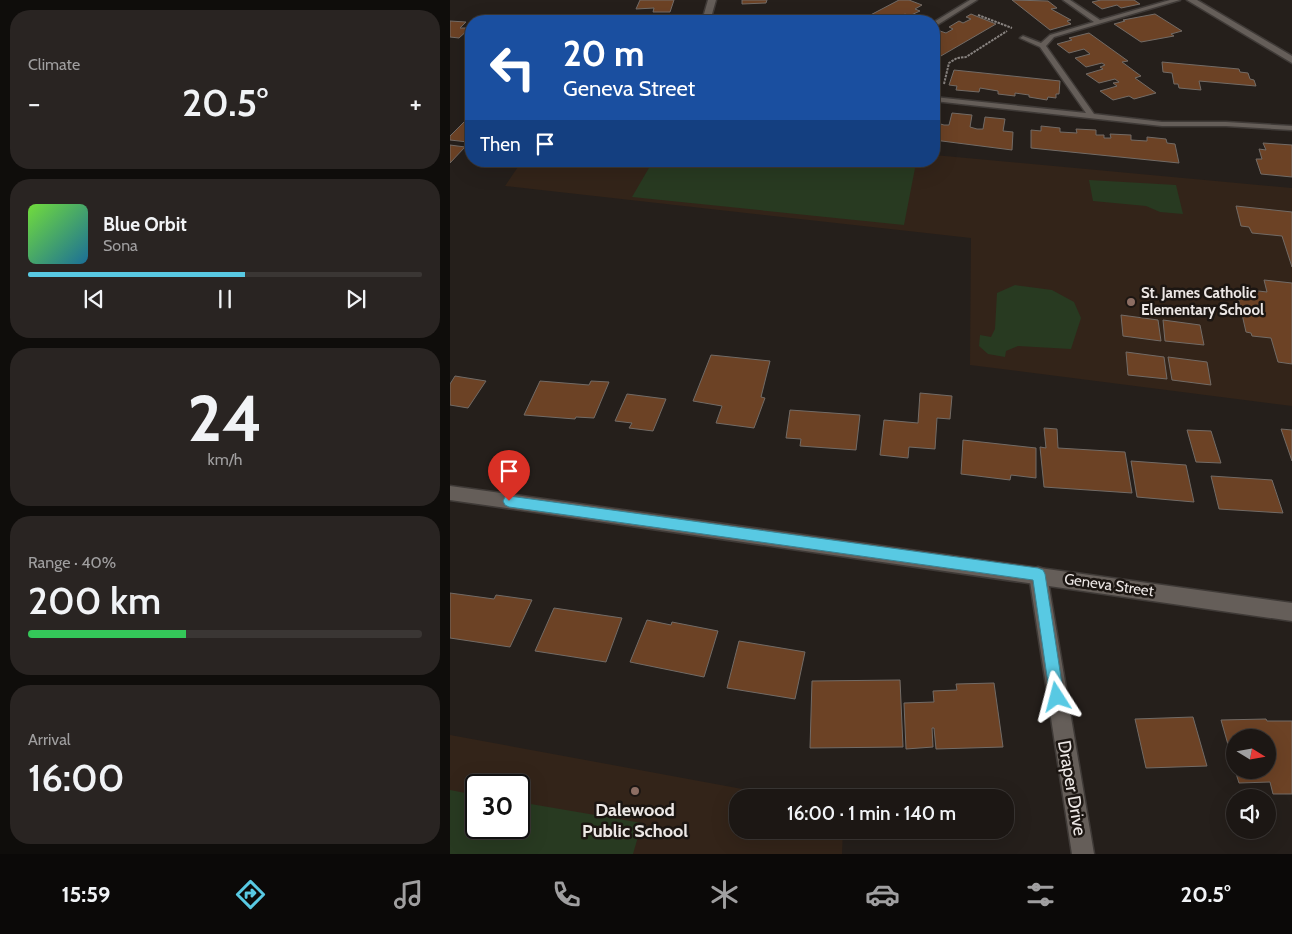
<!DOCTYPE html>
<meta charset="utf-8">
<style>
:root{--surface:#1c1714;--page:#292422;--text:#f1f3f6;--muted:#a09fa0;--line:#3a3634;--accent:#58c9e3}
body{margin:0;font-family:Cabin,sans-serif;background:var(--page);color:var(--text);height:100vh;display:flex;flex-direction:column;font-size:19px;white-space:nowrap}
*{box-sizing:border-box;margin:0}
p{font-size:16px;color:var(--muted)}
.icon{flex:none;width:28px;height:28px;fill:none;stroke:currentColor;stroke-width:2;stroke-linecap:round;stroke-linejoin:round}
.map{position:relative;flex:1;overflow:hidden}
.drawer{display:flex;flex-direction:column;gap:10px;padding:10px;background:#0f0d0b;width:450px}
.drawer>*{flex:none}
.hud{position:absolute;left:15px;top:15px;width:475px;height:152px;border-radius:20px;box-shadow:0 5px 20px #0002,0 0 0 1px var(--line);background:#1a4fa0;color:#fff;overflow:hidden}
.needle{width:32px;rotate:101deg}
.fabs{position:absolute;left:776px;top:729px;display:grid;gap:10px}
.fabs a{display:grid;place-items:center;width:50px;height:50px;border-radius:50%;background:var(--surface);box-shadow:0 5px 20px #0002,0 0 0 1px var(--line);font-size:25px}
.speed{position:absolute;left:15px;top:774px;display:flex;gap:10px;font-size:25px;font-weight:700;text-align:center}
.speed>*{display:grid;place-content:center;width:65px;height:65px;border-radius:50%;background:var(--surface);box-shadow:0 5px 20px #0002,0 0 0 1px var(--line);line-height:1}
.speed .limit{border:2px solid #111;border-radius:8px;background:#fff;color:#111}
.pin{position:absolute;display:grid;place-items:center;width:42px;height:42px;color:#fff;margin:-51px -21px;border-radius:50% 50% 50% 0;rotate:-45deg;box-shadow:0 0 5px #0007}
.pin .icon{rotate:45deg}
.me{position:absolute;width:55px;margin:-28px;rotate:351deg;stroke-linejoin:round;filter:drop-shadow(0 0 4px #0008)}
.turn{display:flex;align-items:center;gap:18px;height:105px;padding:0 15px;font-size:22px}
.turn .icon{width:65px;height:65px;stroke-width:2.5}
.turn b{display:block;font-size:35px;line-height:42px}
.then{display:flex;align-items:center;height:48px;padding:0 15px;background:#0003;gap:10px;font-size:19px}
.big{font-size:38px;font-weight:600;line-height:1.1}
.drawer .card{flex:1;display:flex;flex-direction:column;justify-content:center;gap:8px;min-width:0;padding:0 18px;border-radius:20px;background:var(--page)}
.drawer .dial{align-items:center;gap:0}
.dial b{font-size:65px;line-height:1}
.song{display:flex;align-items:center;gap:15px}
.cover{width:60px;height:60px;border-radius:8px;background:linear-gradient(135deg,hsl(100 70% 55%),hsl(200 70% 35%))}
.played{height:5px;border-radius:2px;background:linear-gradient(90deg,var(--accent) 55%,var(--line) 55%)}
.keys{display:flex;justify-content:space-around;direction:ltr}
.heat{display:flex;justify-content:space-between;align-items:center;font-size:28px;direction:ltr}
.charge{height:8px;border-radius:4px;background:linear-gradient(90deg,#34c759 40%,var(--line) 0)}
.trip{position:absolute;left:279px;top:789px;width:285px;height:50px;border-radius:20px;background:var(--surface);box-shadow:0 5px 20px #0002,0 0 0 1px var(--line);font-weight:600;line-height:50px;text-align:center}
.dock{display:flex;height:80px;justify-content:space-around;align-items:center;background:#0b0908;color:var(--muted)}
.dock .icon{width:35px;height:35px}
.dock .on{color:var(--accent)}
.dock b{font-size:22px;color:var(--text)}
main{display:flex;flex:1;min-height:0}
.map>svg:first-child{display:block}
.education{fill:#332419;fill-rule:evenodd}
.green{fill:#283a21}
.building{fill:#6c4225;stroke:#726b66}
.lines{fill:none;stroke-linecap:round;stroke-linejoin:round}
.lane-casing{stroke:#3f3a37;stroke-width:3}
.street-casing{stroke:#3f3a37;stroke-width:3}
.secondary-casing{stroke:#3f3a37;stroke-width:3}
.path{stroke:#888380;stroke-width:2;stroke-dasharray:2.5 1;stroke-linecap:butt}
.lane{fill:#655e59;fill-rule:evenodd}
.street{fill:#655e59;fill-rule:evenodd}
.secondary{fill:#655e59;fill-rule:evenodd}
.route{fill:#58c9e3;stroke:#398394}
.education-dot{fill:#8d6e63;stroke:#1c1612;stroke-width:2}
.labels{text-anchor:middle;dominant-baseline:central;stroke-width:5;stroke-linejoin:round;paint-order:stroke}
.poi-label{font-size:15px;font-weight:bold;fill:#ece7e5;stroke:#1c1612;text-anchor:start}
.street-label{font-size:15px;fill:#ece7e5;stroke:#1c1612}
.near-street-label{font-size:18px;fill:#ece7e5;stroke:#1c1612}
.near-poi-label{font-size:18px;font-weight:bold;fill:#ece7e5;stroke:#1c1612}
</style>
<main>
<section class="drawer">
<div class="card"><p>Climate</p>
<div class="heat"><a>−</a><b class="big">20.5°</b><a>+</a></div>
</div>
<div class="card">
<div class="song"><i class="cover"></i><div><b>Blue Orbit</b><p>Sona</p></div></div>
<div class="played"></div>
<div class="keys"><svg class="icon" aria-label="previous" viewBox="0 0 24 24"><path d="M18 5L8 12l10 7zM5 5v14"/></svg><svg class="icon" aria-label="pause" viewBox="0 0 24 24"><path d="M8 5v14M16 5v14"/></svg><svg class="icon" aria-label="next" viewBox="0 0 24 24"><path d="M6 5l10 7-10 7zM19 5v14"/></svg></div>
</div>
<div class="card dial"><b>24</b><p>km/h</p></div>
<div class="card"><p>Range · 40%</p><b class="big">200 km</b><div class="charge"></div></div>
<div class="card"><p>Arrival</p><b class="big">16:00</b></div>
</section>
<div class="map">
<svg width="842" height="854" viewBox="0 0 842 854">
<rect width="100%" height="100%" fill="#251f1b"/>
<path class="education" d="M484,155l358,33v218l-322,-41 1,-127 -466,-52 17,-25h412z
M0,735l336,62 -48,1v32h105l-1,24h-392zM26,785h43v43h-43z"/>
<path class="green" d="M203,161h243l20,2 -12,62 -272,-28z
M639,180l87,5 7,29 -23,-2 -14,-6 -53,-5z
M565,285l37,5 22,12 7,16 -10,31 -53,-3 -12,5 -1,6 -17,-3 -9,-8 1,-11 11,2 4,-8 2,-36z
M0,790l26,5v33h43v-26l123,21 -9,31h-183z"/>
<path class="building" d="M190,0h34l-4,12h-17l1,-4 -18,1z
M292,0h25l-1,3 -24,1z
M449,0h10l13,5 -7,4 5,2 -11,5 -4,-2 -12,7h-34z
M562,0l36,1 9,7 -6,1 20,11 -4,1 4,3 -21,6z
M651,0h33l6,4 -19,4 -4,-3 -15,4 -10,-7z
M521,14l25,10 -62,36v-25l6,-4 6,2 7,-4 -4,-2 10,-6 4,2 8,-4 -5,-2z
M705,14l27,17 -11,3 3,2 -33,6 -27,-18 11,-3 -2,-1z
M194,15h17v6h-32h13z
M293,15h27l-1,5h5l-32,1z
M0,21l16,1 -6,6h10l-11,10 -9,-1z
M639,33l39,28 -6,1 19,14 -6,2 21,15 -22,6 -5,-3 -16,4 -13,-9 17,-5 -4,-3 6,-1 -4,-3 -16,4 -13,-9 17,-5 -3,-2 5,-2 -3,-2 -16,4 -11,-9 15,-4 -6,-5 -15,4 -12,-9 15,-4 -3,-2z
M712,62l77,7 1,3 8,1 2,6 4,1 2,6 -57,-5 2,9 -22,-2 -1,-4h-4l-2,-11 -9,-1z
M504,70l106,11 -1,13h-3v4l-8,-1 -1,3 -18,-3v-2l-14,-2v3l-17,-2v-3l-18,-3 -1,4 -23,-2 1,-4 -8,-1z
M484,111l6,1 -3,11 7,2h5l3,-12 20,2 -2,12 7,2h6l2,-12 20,2 -2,12 10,1 -1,18 -78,-10z
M21,115v24l-3,3 -18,-2v-4z
M591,126l19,2v4l17,1 -1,-4 20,1v5h8v3h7l-1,-4 21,1v5l16,1v-4l19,2 1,4 8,1 4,19 -148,-15v-18l10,1z
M813,143l29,2v32l-31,-3 -5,-15h6l-3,-10 7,1z
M0,145l15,2 -15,16z
M786,206l56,6v55l-10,-31 -30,-3 -3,-6 -8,-1z
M814,280l28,3v81l-14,-2 -7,-24 -19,-2 -1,-3 -5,-1 -9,-40 4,1v-4l26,3z
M671,315l37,5 3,21 -38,-5z
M713,320l37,5 4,20 -39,-4z
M676,352l38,5 3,22 -39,-4z
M261,355l59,6 -9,36 4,1 -11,30 -38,-5 6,-17 -29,-5z
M718,357l39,5 4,23 -39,-5z
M5,376l31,5 -18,27 -18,-3v-21z
M90,381l49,4 2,-4 18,1 -15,36 -18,-1 -1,2 -51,-4z
M470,393l32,3 -2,23 -13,-1 -2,31 -26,-2 -1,11 -28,-3 4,-35 34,3z
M177,394l39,5 -13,32 -24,-3 3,-5 -17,-2z
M340,410l70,5 -4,35 -56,-4 1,-7 -15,-1z
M594,428l13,1 1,19 67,4 7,41 -88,-6 -4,-40 6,1z
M831,429l11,1v31z
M737,430l24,1 10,32 -25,-1z
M513,440l73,8v30l-25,-3 -1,5 -49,-6z
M681,461l55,4 8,37 -57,-5z
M761,476l61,4 11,33 -64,-4z
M0,593l44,6 2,-4 36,5 -22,47 -60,-9z
M104,608l68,10 -16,44 -71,-11z
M197,620l24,5 1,-3 46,9 -14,46 -74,-15z
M289,641l66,11 -10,47 -68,-11z
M450,680l3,67 -93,1 2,-67z
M544,683l9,64 -67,2 -2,-21h-2l1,19 -27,2 -2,-46 30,-1 -1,-11 24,-1 -1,-6z
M743,717l14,49 -61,2 -11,-49z
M816,719l1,2h25v73h-19l-3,-12 -31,1 -4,-13h33v-32h-33v31l-14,-49z"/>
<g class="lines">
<defs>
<path id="lane" d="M520,0h7l-43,27v-5z
M613,0h7l30,20 70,-20h10l-126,37 -8,9 48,68 68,8h64l66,4v4l-66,-4h-64l-228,-25v-4l152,16 -46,-66 -20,-9 3,-2 18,7 9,-8 44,-13z"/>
<path id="street" d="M258,0h8l-6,21h-8z
M588,567l6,2 3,6 47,279h-22l-43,-279 3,-6z"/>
<path id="secondary" d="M737,0h10l95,56v7z
M0,486l842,117v18l-842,-121z"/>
</defs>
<use href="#lane" class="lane-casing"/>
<use href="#street" class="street-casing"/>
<use href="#secondary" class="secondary-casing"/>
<path class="path" d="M528,15l34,13
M494,84l5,-21 8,-5 9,-1 41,-26"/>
<use href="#lane" class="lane"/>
<use href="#street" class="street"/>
<use href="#secondary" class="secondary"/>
</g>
<path class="route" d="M59,496l529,72 5,2 2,4 19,123 -2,5 -5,2 -5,-2 -2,-5 -17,-117 -524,-73 -4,-2 -2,-4 2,-4z"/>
<g class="education-dot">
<circle cx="681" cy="302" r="5"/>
<circle cx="185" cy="791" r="5"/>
</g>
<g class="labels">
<g class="poi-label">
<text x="691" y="293">St. James Catholic<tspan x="691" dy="17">Elementary School</tspan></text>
</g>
<g class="street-label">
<text transform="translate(659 585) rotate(8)">Geneva Street</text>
</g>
<g class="near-street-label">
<text transform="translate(622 788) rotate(80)">Draper Drive</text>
</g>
<g class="near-poi-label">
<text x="185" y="810">Dalewood<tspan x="185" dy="21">Public School</tspan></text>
</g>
</g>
</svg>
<div class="fabs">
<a><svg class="needle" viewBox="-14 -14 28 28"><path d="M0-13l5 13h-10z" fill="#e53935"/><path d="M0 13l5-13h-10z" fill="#a09fa0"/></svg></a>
<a><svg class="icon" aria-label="sound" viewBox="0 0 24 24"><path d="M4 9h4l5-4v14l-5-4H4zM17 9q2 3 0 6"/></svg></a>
</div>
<div class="speed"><div class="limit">30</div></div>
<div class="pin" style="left:59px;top:501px;background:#d93025"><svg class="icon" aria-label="arrive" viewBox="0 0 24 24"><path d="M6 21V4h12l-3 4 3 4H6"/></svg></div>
<svg class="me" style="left:607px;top:697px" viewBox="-20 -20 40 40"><path d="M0-17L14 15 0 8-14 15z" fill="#58c9e3" stroke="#fff" stroke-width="4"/></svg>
<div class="trip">16:00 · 1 min · 140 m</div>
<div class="hud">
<div class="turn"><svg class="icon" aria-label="left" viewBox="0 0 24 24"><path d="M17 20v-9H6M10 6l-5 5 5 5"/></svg><div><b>20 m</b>Geneva Street</div></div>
<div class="then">Then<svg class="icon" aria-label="arrive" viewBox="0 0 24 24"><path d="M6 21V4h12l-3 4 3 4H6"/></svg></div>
</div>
</div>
</main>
<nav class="dock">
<b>15:59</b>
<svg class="icon on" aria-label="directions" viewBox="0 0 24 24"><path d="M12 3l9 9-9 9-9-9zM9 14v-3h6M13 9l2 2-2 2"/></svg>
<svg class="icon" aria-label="music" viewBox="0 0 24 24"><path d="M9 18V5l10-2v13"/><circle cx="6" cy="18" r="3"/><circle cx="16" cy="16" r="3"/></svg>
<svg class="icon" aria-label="phone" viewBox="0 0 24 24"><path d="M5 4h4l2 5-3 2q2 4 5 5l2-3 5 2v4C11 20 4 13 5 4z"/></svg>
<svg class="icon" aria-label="climate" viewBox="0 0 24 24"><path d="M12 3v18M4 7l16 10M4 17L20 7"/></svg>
<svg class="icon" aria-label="car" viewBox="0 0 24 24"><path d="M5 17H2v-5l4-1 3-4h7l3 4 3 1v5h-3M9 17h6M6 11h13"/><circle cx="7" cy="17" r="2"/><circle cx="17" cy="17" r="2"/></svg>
<svg class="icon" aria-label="filters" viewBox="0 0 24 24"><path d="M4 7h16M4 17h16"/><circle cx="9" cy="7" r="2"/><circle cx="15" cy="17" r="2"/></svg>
<b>20.5°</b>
</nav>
